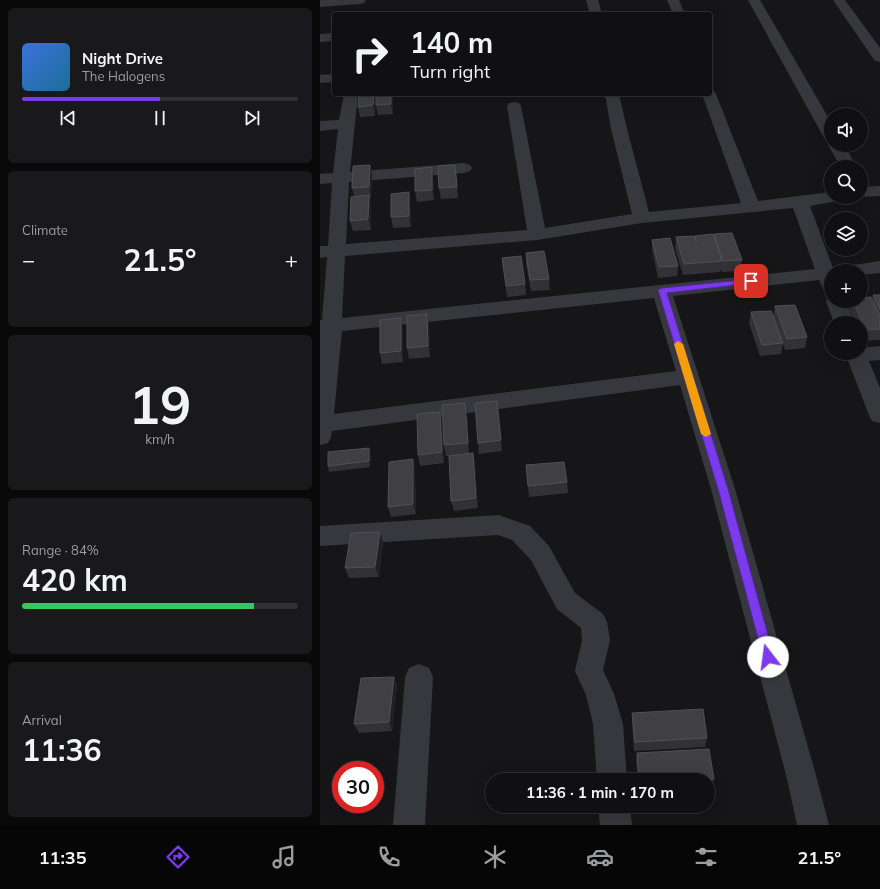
<!DOCTYPE html>
<meta charset="utf-8">
<style>
:root{--surface:#101012;--page:#19191b;--text:#f1f3f6;--muted:#9c9d9f;--line:#303032;--accent:#7c3aed}
body{margin:0;font-family:Mulish,sans-serif;background:var(--page);color:var(--text);height:100vh;display:flex;flex-direction:column;font-size:15px;white-space:nowrap}
*{box-sizing:border-box;margin:0}
p{font-size:13px;color:var(--muted)}
.icon{flex:none;width:22px;height:22px;fill:none;stroke:currentColor;stroke-width:2;stroke-linecap:round;stroke-linejoin:round}
.map{position:relative;flex:1;overflow:hidden}
.details{display:flex;flex-direction:column;gap:8px;padding:8px;background:#09090a;width:320px}
.details>*{flex:none}
.banner{position:absolute;left:12px;top:12px;width:380px;height:84px;border-radius:4px;box-shadow:0 4px 16px #0002,0 0 0 1px var(--line);background:#101012;color:var(--text);overflow:hidden}
.tools{position:absolute;left:504px;top:108px;display:grid;gap:8px}
.tools a{display:grid;place-items:center;width:44px;height:44px;border-radius:50%;background:var(--surface);box-shadow:0 4px 16px #0002,0 0 0 1px var(--line);font-size:20px}
.speed{position:absolute;left:12px;top:761px;display:flex;gap:8px;font-size:20px;font-weight:700;text-align:center}
.speed>*{display:grid;place-content:center;width:52px;height:52px;border-radius:50%;background:var(--surface);box-shadow:0 4px 16px #0002,0 0 0 1px var(--line);line-height:1}
.speed .limit{border:6px solid #d22;background:#fff;color:#111}
.pin{position:absolute;display:grid;place-items:center;width:34px;height:34px;color:#fff;margin:-17px;border-radius:8px;box-shadow:0 2px 6px #0006}
.me{position:absolute;width:44px;margin:-22px;rotate:345deg;stroke-linejoin:round;filter:drop-shadow(0 0 3px #0008)}
.turn{display:flex;align-items:center;gap:14px;height:84px;padding:0 12px;font-size:18px}
.turn .icon{width:52px;height:52px;stroke-width:2.5}
.turn b{display:block;font-size:28px;line-height:34px}
.big{font-size:30px;font-weight:700;line-height:1.1}
.details .card{flex:1;display:flex;flex-direction:column;justify-content:center;gap:6px;min-width:0;padding:0 14px;border-radius:6px;background:var(--page)}
.details .dial{align-items:center;gap:0}
.dial b{font-size:52px;line-height:1}
.song{display:flex;align-items:center;gap:12px}
.cover{width:48px;height:48px;border-radius:6px;background:linear-gradient(135deg,hsl(220 70% 55%),hsl(200 70% 35%))}
.played{height:4px;border-radius:2px;background:linear-gradient(90deg,var(--accent) 50%,var(--line) 50%)}
.keys{display:flex;justify-content:space-around;direction:ltr}
.heat{display:flex;justify-content:space-between;align-items:center;font-size:22px;direction:ltr}
.charge{height:6px;border-radius:3px;background:linear-gradient(90deg,#34c759 84%,var(--line) 0)}
.trip{position:absolute;left:165px;top:773px;width:230px;height:40px;border-radius:20px;background:var(--surface);box-shadow:0 4px 16px #0002,0 0 0 1px var(--line);font-weight:700;line-height:40px;text-align:center}
.tabs{display:flex;height:64px;justify-content:space-around;align-items:center;background:#060607;color:var(--muted)}
.tabs .icon{width:28px;height:28px}
.tabs .selected{color:var(--accent)}
.tabs b{font-size:18px;color:var(--text)}
main{display:flex;flex:1;min-height:0}
.map>svg:first-child{display:block}
.lines{fill:none;stroke-linecap:round;stroke-linejoin:round}
.minor{fill:#37383d;fill-rule:evenodd}
.wall{fill:#323236}
.shaded-wall{fill:#212124}
.building{fill:#3f3f44;stroke:#4f5156}
.route{fill:#7c3aed;stroke:#51269a}
.slow{fill:#f59e0b}
</style>
<main>
<section class="details">
<div class="card">
<div class="song"><i class="cover"></i><div><b>Night Drive</b><p>The Halogens</p></div></div>
<div class="played"></div>
<div class="keys"><svg class="icon" aria-label="previous" viewBox="0 0 24 24"><path d="M18 5L8 12l10 7zM5 5v14"/></svg><svg class="icon" aria-label="pause" viewBox="0 0 24 24"><path d="M8 5v14M16 5v14"/></svg><svg class="icon" aria-label="next" viewBox="0 0 24 24"><path d="M6 5l10 7-10 7zM19 5v14"/></svg></div>
</div>
<div class="card"><p>Climate</p>
<div class="heat"><a>−</a><b class="big">21.5°</b><a>+</a></div>
</div>
<div class="card dial"><b>19</b><p>km/h</p></div>
<div class="card"><p>Range · 84%</p><b class="big">420 km</b><div class="charge"></div></div>
<div class="card"><p>Arrival</p><b class="big">11:36</b></div>
</section>
<div class="map">
<svg width="560" height="825" viewBox="0 0 560 825">
<rect width="100%" height="100%" fill="#161618"/>
<g class="lines">
<path class="minor" d="M0,0h46l-2,3 -4,1 -40,3z
M266,0h12l4,14h-12z
M347,0h12l6,14h-12z
M428,0h12l71,122v19l-6,-2 -2,-3z
M513,0h12l35,48v14l-5,-1z
M14,33v8l-14,1v-8z
M14,74v8l-14,1v-8z
M390,90l4,1 2,3 42,107 73,-9v5h9l-3,4 -27,5 23,62 5,2 2,-3 40,-6v12l-19,2v-4h-30v22l-7,-2 -5,-11 -146,16 62,193 82,290 12,46h-32l-10,-46 -76,-290 -31,-104 -348,46 -1,6 -3,6 -8,2v-125h2l5,-63 -7,1v-12h8l4,-63 -12,1v-10l13,-1 5,-44 -18,2v-10l19,-1 5,-26h14l-8,78 114,-9 6,2 2,3 -2,3 -6,2 -115,9 -3,62 181,-14 -20,-124 2,-3 5,-1 5,1 2,3 24,122 87,-14 -21,-85 -6,-35h14l8,35 22,83 92,-9 -39,-109h8zM473,208l22,61 -473,49 3,-62 192,-16 105,-17zM334,298l22,73 -342,43 8,-83z
M511,141v4h13l13,22h-16l-13,-22z
M560,186v10l-19,1v-10z
M511,296v5h15l8,22h-20l-8,-22z
M560,346v14l-11,1 11,27v35l-8,-2 -3,-6 -24,-62h16v-5z
M179,515l31,11 19,20 26,47 28,21 4,8 3,18 -7,30 11,24 9,30 4,56h-30l-4,-56 -7,-29 -11,-24 7,-31 -1,-12 -24,-19 -26,-49 -19,-20 -14,-5 -178,11v-20z
M99,664l10,4 4,9 -8,148h-32l12,-148 4,-9z
M278,806h32l2,19h-32z"/>
</g>
<path class="wall" d="M39,94h16l1,4 -1,18 -15,1 -2,-10z
M73,96v18l-15,1 -2,-10z
M50,165l2,10 -1,22 -1,1 1,8v24l-18,1 -3,-10 4,-25 -2,-8z
M112,167l1,11 1,22 -17,2 -2,-11z
M136,175l2,23 -17,1 -2,-11z
M89,192l1,11 1,24 -18,1 -2,-11z
M394,234l28,26 -2,11 -18,1 -1,-3 -1,3 -37,3 -8,-27 1,-11 19,1v-2l19,2z
M332,240l26,26 -1,10 -19,2 -6,-28z
M206,253l23,26 1,11 -19,1 -5,-28z
M182,258l23,26 1,11 -19,2z
M553,295h7v45l-17,1 -2,-5v-13h-6l-6,-14 2,-8h10l11,-2z
M455,306l32,31 -2,11 -20,2 -2,-6 -2,10 -21,2 -11,-33 2,-11 22,4z
M107,314l2,11 1,32 -21,2 -2,-11z
M83,329v33l-21,2 -2,-11z
M177,401l5,50 -23,3 -1,-11z
M120,412l2,10 2,41 -24,3 -2,-11z
M147,414l2,40 4,-1 2,11 3,44 -24,3 -3,-10 -2,-45h-3l-2,-11z
M49,448l2,6 -1,13 -41,5 -1,-6z
M206,465l41,17 1,11 -39,4z
M95,470l1,44 -25,3 -3,-10z
M60,532l3,10 -4,35 -30,1 -4,-10z
M74,677l3,9 -5,45 -33,2 -5,-9z
M312,713l75,25 -2,9 -71,4 -2,-29z
M317,753l77,26 -2,9h-4v-8h-70l-2,-19z"/>
<path class="shaded-wall" d="M54,94h1l1,4 -1,18 -2,-11z
M71,94h2v20l-2,-10z
M50,165l2,10 -1,22 -2,-10z
M112,167l1,11 1,22 -2,-10z
M89,192l1,11 1,24 -2,-11z
M49,195l2,11v24l-3,-11z
M107,314l2,11 1,32 -2,-11z
M81,318l2,11v33l-2,-11z
M145,403l2,11 2,40 -1,-11z
M120,412l2,10 2,41 -2,-11z
M49,448l2,6 -1,13 -1,-6z
M153,453l2,11 3,44 -2,-10z
M93,459l2,11 1,44 -3,-10z
M60,532l3,10 -4,35 -4,-10z
M74,677l3,9 -5,45 -3,-9z"/>
<path class="building" d="M39,94h15l-1,11 -15,2z
M56,94h15v10l-15,1z
M50,165l-1,22 -17,1 1,-22z
M135,165l2,22 -18,1 -1,-22z
M112,167v23l-17,1v-22z
M89,192v24l-18,1v-23z
M49,195l-1,24 -18,2 1,-24z
M412,233l10,27 -19,1 -9,-27z
M393,234l9,27 -38,3 -8,-27 18,-1 2,5 -1,-5z
M350,238l8,28 -19,1 -7,-27z
M224,251l5,28 -19,1 -4,-27z
M201,256l4,28 -19,2 -4,-28z
M553,295h7v15z
M551,297l9,19v13l-14,1 -13,-29h8v-3z
M475,305l12,32 -20,2 -12,-33z
M451,311l12,32 -21,2 -11,-33z
M107,314l1,32 -21,2v-32z
M81,318v33l-21,2v-33z
M177,401l4,39 -23,3 -3,-40z
M145,403l3,40 -24,2 -2,-40z
M120,412l2,40 -24,3 -1,-41z
M49,448v13l-41,5v-14z
M153,453l3,45 -25,3 -2,-45z
M93,459v45l-25,3 1,-45z
M244,462l3,20 -39,4 -2,-21z
M60,532l-5,35 -30,1 6,-35z
M74,677l-5,45 -35,2 7,-46z
M383,709l4,29 -72,4 -3,-29z
M389,749l5,30 -14,1h-61l-2,-27z"/>
<path class="route" d="M431,279h3v4l-87,10 61,196 46,168 -1,4 -5,1 -4,-1 -1,-4 -45,-168 -60,-199 4,-2z"/>
<path class="slow" d="M358,341l5,3 28,90 -5,3 -5,-3 -27,-90z"/>
</svg>
<div class="tools">
<a><svg class="icon" aria-label="sound" viewBox="0 0 24 24"><path d="M4 9h4l5-4v14l-5-4H4zM17 9q2 3 0 6"/></svg></a>
<a><svg class="icon" aria-label="search" viewBox="0 0 24 24"><circle cx="10" cy="10" r="6"/><path d="M15 15l6 6"/></svg></a>
<a><svg class="icon" aria-label="layers" viewBox="0 0 24 24"><path d="M12 4l9 5-9 5-9-5zM3 14l9 5 9-5"/></svg></a>
<a>+</a>
<a>−</a>
</div>
<div class="speed"><div class="limit">30</div></div>
<div class="pin" style="left:431px;top:281px;background:#d93025"><svg class="icon" aria-label="arrive" viewBox="0 0 24 24"><path d="M6 21V4h12l-3 4 3 4H6"/></svg></div>
<svg class="me" style="left:448px;top:657px" viewBox="-20 -20 40 40"><circle r="19" fill="#fff"/><path d="M0-13L10 11 0 6-10 11z" fill="#7c3aed"/></svg>
<div class="trip">11:36 · 1 min · 170 m</div>
<div class="banner">
<div class="turn"><svg class="icon" aria-label="right" viewBox="0 0 24 24"><path d="M7 20v-9h11M14 6l5 5-5 5"/></svg><div><b>140 m</b>Turn right</div></div>
</div>
</div>
</main>
<nav class="tabs">
<b>11:35</b>
<svg class="icon selected" aria-label="directions" viewBox="0 0 24 24"><path d="M12 3l9 9-9 9-9-9zM9 14v-3h6M13 9l2 2-2 2"/></svg>
<svg class="icon" aria-label="music" viewBox="0 0 24 24"><path d="M9 18V5l10-2v13"/><circle cx="6" cy="18" r="3"/><circle cx="16" cy="16" r="3"/></svg>
<svg class="icon" aria-label="phone" viewBox="0 0 24 24"><path d="M5 4h4l2 5-3 2q2 4 5 5l2-3 5 2v4C11 20 4 13 5 4z"/></svg>
<svg class="icon" aria-label="climate" viewBox="0 0 24 24"><path d="M12 3v18M4 7l16 10M4 17L20 7"/></svg>
<svg class="icon" aria-label="car" viewBox="0 0 24 24"><path d="M5 17H2v-5l4-1 3-4h7l3 4 3 1v5h-3M9 17h6M6 11h13"/><circle cx="7" cy="17" r="2"/><circle cx="17" cy="17" r="2"/></svg>
<svg class="icon" aria-label="filters" viewBox="0 0 24 24"><path d="M4 7h16M4 17h16"/><circle cx="9" cy="7" r="2"/><circle cx="15" cy="17" r="2"/></svg>
<b>21.5°</b>
</nav>
